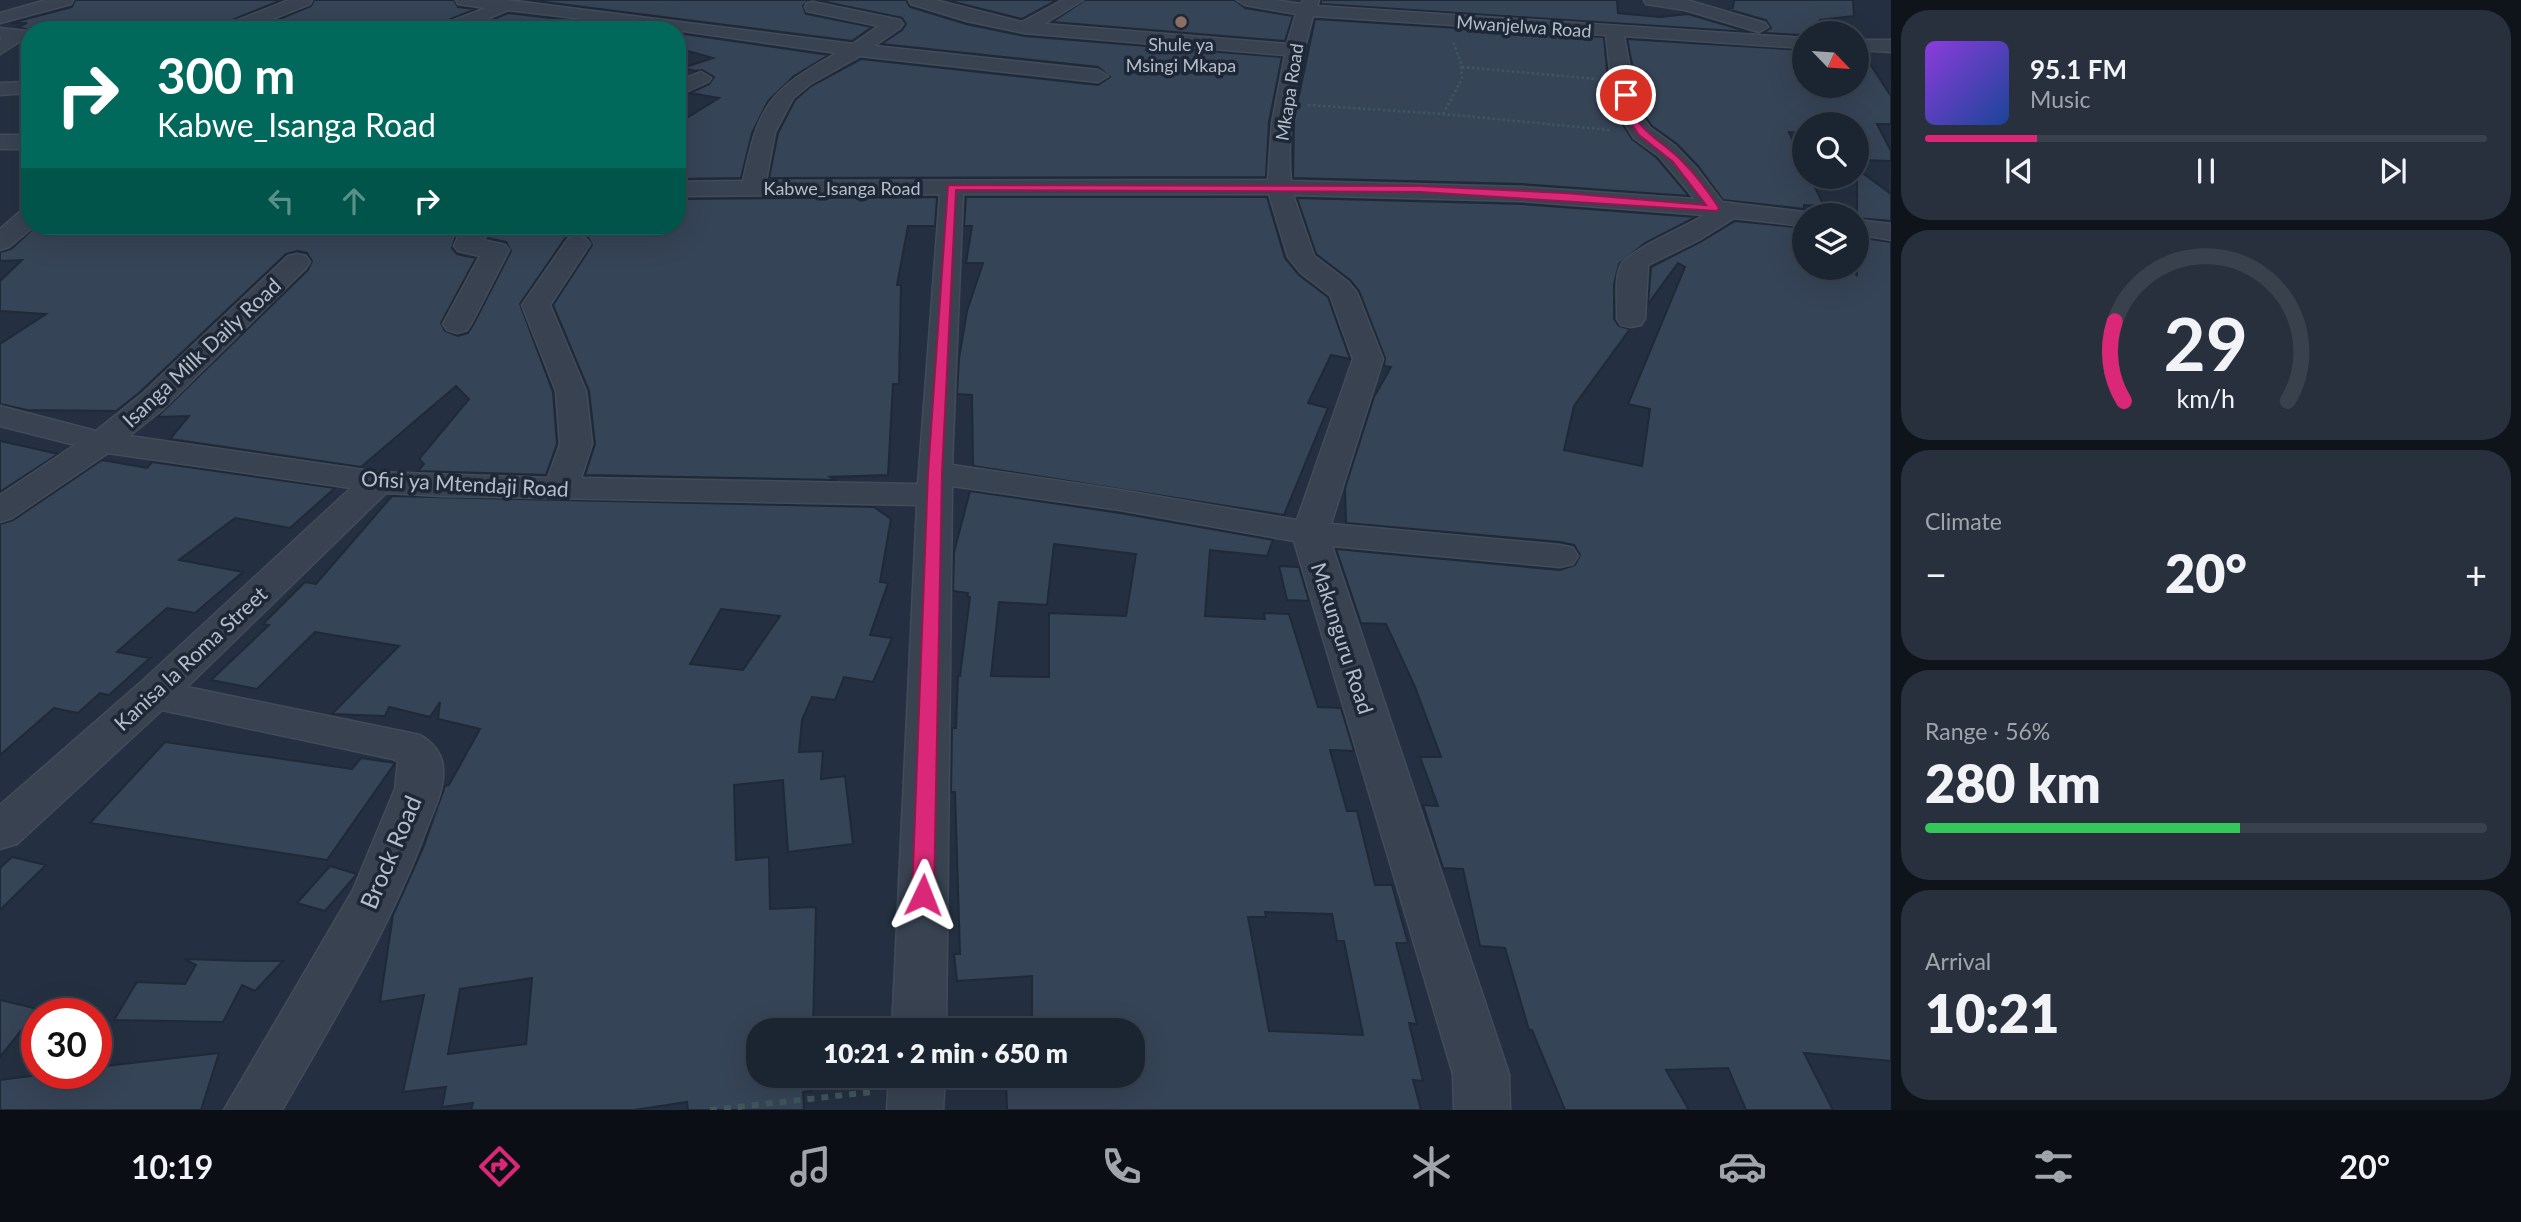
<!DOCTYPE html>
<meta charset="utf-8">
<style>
:root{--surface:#1b2431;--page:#28303d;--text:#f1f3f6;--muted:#a0a4ab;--line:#39414d;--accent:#db2777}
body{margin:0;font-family:Lato,sans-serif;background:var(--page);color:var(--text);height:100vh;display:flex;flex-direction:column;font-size:26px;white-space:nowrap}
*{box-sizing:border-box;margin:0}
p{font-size:23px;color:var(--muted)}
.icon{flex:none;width:38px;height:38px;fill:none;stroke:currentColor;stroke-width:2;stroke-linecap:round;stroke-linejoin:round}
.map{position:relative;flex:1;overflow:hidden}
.drawer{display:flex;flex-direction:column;gap:10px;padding:10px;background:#0f141b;width:630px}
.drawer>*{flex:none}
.top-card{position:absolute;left:21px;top:21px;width:665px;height:214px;border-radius:28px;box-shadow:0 7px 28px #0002,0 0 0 2px var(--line);background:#00695c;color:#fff;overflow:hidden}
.needle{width:46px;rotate:115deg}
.controls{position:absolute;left:1792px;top:21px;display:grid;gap:14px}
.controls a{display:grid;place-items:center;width:77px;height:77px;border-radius:50%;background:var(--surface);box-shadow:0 7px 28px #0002,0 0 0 2px var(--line);font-size:35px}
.speed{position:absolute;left:21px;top:998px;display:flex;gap:14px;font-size:35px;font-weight:700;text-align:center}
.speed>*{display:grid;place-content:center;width:91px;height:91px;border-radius:50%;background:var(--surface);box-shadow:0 7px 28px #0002,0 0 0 2px var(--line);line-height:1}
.speed .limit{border:10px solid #d22;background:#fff;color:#111}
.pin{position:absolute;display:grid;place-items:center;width:60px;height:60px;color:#fff;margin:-30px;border:4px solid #fff;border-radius:50%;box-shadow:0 2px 7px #0007}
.me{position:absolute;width:77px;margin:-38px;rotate:2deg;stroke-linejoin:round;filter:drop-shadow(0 0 5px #0008)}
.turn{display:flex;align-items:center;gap:24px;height:147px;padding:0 21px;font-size:32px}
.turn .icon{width:91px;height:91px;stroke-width:2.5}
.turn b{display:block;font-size:49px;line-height:60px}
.lanes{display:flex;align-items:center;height:66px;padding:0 21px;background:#0003;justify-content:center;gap:35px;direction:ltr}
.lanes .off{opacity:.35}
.big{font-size:52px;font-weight:800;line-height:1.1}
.drawer .widget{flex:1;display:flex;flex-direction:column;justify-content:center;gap:10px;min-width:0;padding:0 24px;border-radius:28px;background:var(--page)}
.drawer .dial{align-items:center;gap:0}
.dial svg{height:182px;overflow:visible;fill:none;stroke:var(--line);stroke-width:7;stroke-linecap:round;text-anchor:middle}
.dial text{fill:var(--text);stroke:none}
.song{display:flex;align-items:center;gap:21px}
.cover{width:84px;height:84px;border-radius:10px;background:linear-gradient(135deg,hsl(270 70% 55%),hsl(220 70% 35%))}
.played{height:7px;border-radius:4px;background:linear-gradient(90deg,var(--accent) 20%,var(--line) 20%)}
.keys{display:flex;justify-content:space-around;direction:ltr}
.heat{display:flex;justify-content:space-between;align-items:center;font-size:38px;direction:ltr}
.charge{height:10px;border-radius:5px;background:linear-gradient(90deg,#34c759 56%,var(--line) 0)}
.trip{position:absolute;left:746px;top:1018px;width:399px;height:70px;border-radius:28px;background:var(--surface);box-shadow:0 7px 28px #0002,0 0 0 2px var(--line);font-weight:800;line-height:70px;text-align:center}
.tabs{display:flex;height:112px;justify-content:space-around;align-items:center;background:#0b0e14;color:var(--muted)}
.tabs .icon{width:49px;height:49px}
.tabs .on{color:var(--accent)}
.tabs b{font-size:32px;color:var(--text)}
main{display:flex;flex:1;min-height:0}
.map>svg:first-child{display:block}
.building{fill:#364457;stroke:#1f2938;stroke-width:2;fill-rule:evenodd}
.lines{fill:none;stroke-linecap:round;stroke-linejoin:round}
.minor-casing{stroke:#424b5a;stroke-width:3}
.path-far1{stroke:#3f575a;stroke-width:2.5;stroke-dasharray:2.5 2.5;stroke-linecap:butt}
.path{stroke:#3f575a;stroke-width:6;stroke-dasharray:7 7;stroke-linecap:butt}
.minor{fill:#384251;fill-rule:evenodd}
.route{fill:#db2777;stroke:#8e194d;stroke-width:2}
.education-dot{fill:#8d6e63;stroke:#1d2736;stroke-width:2.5}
.labels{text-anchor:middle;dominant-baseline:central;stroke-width:7;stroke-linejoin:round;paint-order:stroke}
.far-street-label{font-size:18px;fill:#b5bdcb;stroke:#1d2736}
.far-poi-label{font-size:18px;fill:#b5bdcb;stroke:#1d2736}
.street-label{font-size:21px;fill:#b5bdcb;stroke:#1d2736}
.near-street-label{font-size:24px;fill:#b5bdcb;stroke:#1d2736}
</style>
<main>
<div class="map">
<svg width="1891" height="1110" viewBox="0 0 1891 1110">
<rect width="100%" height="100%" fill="#243041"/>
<path class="building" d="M75,0h207l-60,24 -4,6h-188l-13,-3 10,-4h-16l61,-16z
M314,0h140l4,7 18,2 -38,15 -4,6h-181l58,-24z
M528,0h281l-6,6 3,8 66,13 -20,14z
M816,0h90l4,7 56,17 58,12 258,21 -13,65 -3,55 -497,1 9,-45 17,-33 16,-14 50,-27 237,26 12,-8 -12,-10 -217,-23 21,-14 4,-6 -4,-6z
M946,0h111l-35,19z
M1085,0h150l10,8 48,8 -8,25 -233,-19z
M1321,0h296l1,13 42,4 28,-3 61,18 -428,-28z
M1734,0h119l1,16 -35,4 25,8 -40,5v2l-41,-2 8,-5 -5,-8 -39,-11 6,-1z
M508,13l145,17h-185z
M1315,19l289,18 3,33 5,12 2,28 18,29 25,19 32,38 -167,-12 -229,-6 1,-59z
M677,33l152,22 -35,21 -26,25 -16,32 -11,45 -64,1v-55l42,-26 -29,-5 19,-9 5,-7 -12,-7 -6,1 -14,-3 31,-10 -36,-10z
M1627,39l177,11v36h53v-32l13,10 21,32v28h-14l14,27v10l-32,-1 -2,-36h-53v9l-15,-1 15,33v12h6l14,29 -20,-1v4l-81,-9 -25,-34 -21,-22 -25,-18 -13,-18 -1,-27 -5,-12z
M1857,169l34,25v27l-34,-3z
M937,197l-2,29h-27l-11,59h4l-2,99h-6l-5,91 -58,2 5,3 -250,-5 10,-31 -6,-53 -36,-86 39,-60 -4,-8 -10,-3 -12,3 -46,67 33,88 4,52 -11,31 -128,-4 6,-7 -5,-5 50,-60 -13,-13 -95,81 -191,-28 19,-23 -32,1 151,-147 4,-9 -5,-8 -9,-2 -12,3 -147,139 -23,18 -89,-1 -27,-6v-60l46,-30 -46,-3v-30l22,-21 -22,1v-9l11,-3 25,-23h270l5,9 11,1 10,-3 6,-7h128l-10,10 -4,12 5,6 19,4 -35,65 4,8 13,5 10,-3 5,-8 38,-74 -5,-9 -18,-4 10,-12h179v-27z
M966,197h301l18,61 14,17 29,22 22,62 -19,-4 -23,48 20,5 -44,107 -311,-49 -1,-71 -15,-1 2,-36 8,-47 16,-48h-17l6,-37h-8z
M1297,198l225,6 174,13 -51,26 -26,21 -5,20v35l5,7 11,3 -56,77 -10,44 78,16 8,-57 -22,-5 57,-137 -7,-4 -30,41 3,-37 49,-25 35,-21 69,7v40h49l4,8v-9h3l-3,-30 34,5v819l-87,-8 29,57h-87l-18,-42 -62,2 23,40h-124l-33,-80h-3l-24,-82 -25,-2 -17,-77 -20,-1 -20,-63 15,1 -18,-49h21l-26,-70 -29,-63 -25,-1 -25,-74 224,21 15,-5 5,-10 -6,-10 -14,-3 -214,-19 -1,-35 29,-91 17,-30 -7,-1 1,-8 -26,-67 -9,-11 -34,-26z
M0,441l23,5 35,8 -58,38z
M102,460l45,8 5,-6 183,26 -45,40 -55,-10 -56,42 64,12 -48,41 -28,-5 -50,44 33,6 -41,37 -9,-2 -22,20 -24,-5 -54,47v-231l13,-4z
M970,491l150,22 153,27 -6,16 -57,-6 -5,66 60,3 -1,-6 25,1 29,93 23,1 13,43 -24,-1 17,61h10l18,74h17l16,58h-12l21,81 -8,-1 14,58 -10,-1 8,30h-414l-1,-34h126v-45h-100v-55l-75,5 -3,-27h6l-5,-162h-4l1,-64h4l2,-52h2l10,-79 -3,-1 1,-3 -15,-2 1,-39zM1054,544l82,10 -10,62 -77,-3v64l-58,-1 8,-74 48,3zM1265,912l67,2 5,27h7l19,94 -94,-4 -21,-114h18z
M392,496l482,11 17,12 -11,63 8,1 -18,52 22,3 -19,44 -29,-5 -9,23 -23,-3 -10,23 -3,32 24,-1 -2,28 24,-3 8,68 -65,8 -5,-72 -49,5 2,75 33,-3 1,52 46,-2 -3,124h-55v45h54l-1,15 -8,1 1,18h-116l-1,-8 -53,8h-163l2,-7 -31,4 4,-20 -43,5 21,-97 -44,7 13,-87 30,-67 22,-62 4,-1 31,-56 -42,-10 2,-17 -10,15 -41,-10 -4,9 -53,-2 67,-68 -84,-14 -58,57 -46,-9 58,-55 -6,-1 42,-42 11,2zM721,609l59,7 -37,54 -53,-6zM532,978l-6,66 -78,10 12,-65z
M1279,566l20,1 10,34 -22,-1z
M165,742l187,27 9,-11 34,5 -68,97 -237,-37z
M12,857l34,8 -46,45v-42z
M330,866l27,8 -32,37 -28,-8z
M184,959l65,2h34l-28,30 -13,-6 -19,37 -109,-2 23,-38 48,2 11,-19z
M0,1000l38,9 -38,48z
M219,1053l-18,57h-201v-30l53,-7h43v-6z"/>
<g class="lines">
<defs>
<path id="minor" d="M46,0h27l-2,4 -71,19v-10z
M289,0h23l-2,4 -65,26h-25l3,-4z
M456,0h51l346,44 26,-18 -72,-15 -2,-4 2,-4 6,-1 87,18 3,4 -3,4 -26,18 224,24 10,6 -10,6 -238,-26 -50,28 -17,14 -18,34 -9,49 502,-1 4,-57 13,-68 -261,-22 -57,-12 -56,-17 -2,-4h26l87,22 41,-22h20l-39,24 243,20 9,-30 -51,-9 -8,-5h38l26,4 2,-4h16l-2,6 487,32v10l-180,-12 6,34 5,11 1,28 14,19 25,18 21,22 26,34 82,10 10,3h-10v11l-70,-8 -35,22 -51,25 -3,54 -4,6 -10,2 -10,-2 -4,-6c1,-15 -3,-41 4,-54 8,-15 66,-39 84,-50l-183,-14 -229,-6 21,61 34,26 9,11 26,66 -52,165 229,21 13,3 5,8 -5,8 -13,3 -228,-21 177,528 1,36h-56l-1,-36 -159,-533 -174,-31 -168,-24 -6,545h-54l25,-526 -474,-9 -57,-3 -199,194 233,48c13,7 23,20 23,34 2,20 -10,43 -17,61 -36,99 -92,189 -144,280h-58l129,-220 42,-101 3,-27 -5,-3 -231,-49 -145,134 -17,5v-44l139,-121 212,-196 -243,-35 -96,65 -12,4v-27l75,-50 -75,-19v-20l96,25 45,-36 147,-139 9,-2 9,2 4,6 -4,6 -143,141 -34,27 249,36 170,6 12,-34 -4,-53 -34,-86 46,-66 9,-3 9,3 4,5 -40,61 36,86 6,53 -11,34 337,6 22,-290 -263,2v-14l66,-1c16,-77 26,-90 94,-128l-160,-23 -169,-20 -47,20h-25l3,-4 47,-18 -28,-4zM1313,16l293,19 4,35 5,11 1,28 18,29 25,18 36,43 -173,-12 -231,-6c-6,-54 8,-114 22,-165zM963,194h306l19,63 13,16 29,22 23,64 -56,161 -177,-30 -168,-25z
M1644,0h43l78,23 3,4 -9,5 -74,-22 -39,-6z
M0,28l27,3 3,4 -30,19v-14l2,-1 -2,-1z
M1857,40h34v12l-34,-2z
M701,72l10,6 -3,4 -31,14v-14z
M25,82l5,1v10l-30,2v-12z
M0,135h30v14h-30z
M30,209v17h4l-25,21 -9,3v-21l21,-18z
M1857,220l34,4v16l-34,-6z
M309,226h26c-6,9 -13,9 -23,6z
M469,226h26l-12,14 22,5 4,5 -38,74 -4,6 -10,3 -10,-3 -4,-6 37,-68 -22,-5 -4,-5 4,-9z
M889,1076h56l-2,34h-56z"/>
</defs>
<use href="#minor" class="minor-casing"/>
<path class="path-far1" d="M1462,67l135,12
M1308,105l135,9 167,16
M1443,114l19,-35 -1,-16 -8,-22"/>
<path class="path" d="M710,1110l162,-18"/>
<use href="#minor" class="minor"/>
</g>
<path class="route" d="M1623,93l7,2c-1,33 31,44 52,66 14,14 26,30 37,47l-2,3 -297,-19 -464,-2 -14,283 -8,422 -3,6 -8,3 -7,-3 -4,-6 16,-422 20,-288 472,1 145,7 141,12 -33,-43 -34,-27 -18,-26z"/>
<circle class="education-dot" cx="1181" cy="22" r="7"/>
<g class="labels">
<g class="far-street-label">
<text transform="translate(1524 26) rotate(4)">Mwanjelwa Road</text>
<text transform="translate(1289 92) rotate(-81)">Mkapa Road</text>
<text x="842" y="188">Kabwe_Isanga Road</text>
</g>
<g class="far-poi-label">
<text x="1181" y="44">Shule ya<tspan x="1181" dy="21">Msingi Mkapa</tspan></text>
</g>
<g class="street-label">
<text transform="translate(201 352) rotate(-43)">Isanga Milk Daily Road</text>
<text transform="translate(465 483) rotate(3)">Ofisi ya Mtendaji Road</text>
<text transform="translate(1343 638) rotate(72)">Makunguru Road</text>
<text transform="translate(190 658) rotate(-43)">Kanisa la Roma Street</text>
</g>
<g class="near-street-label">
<text transform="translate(390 852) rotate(-67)">Brock Road</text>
</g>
</g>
</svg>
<div class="controls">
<a><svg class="needle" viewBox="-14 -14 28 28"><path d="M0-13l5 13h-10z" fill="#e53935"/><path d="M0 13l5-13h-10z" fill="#a0a4ab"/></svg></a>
<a><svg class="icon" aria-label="search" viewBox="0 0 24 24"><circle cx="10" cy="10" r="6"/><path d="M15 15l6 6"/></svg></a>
<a><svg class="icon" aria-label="layers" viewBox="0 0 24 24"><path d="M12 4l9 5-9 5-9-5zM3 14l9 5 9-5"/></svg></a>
</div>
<div class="speed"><div class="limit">30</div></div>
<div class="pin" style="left:1626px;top:95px;background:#d93025"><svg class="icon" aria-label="arrive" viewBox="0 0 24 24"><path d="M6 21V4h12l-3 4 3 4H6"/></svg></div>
<svg class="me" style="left:923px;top:895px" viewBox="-20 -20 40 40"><path d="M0-17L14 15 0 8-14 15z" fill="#db2777" stroke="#fff" stroke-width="4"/></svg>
<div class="trip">10:21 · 2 min · 650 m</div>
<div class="top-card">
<div class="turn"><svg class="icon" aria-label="right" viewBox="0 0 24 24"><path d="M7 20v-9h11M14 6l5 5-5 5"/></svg><div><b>300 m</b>Kabwe_Isanga Road</div></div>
<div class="lanes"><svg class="icon off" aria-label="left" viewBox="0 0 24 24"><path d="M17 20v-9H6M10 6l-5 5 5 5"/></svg><svg class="icon off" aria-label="ahead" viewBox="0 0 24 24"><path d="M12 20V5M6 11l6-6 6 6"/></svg><svg class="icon" aria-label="right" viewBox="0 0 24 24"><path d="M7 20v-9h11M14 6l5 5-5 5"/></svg></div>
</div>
</div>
<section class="drawer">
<div class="widget">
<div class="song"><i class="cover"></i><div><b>95.1 FM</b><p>Music</p></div></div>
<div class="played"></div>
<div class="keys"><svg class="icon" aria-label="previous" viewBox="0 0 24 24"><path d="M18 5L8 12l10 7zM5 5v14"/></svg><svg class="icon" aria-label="pause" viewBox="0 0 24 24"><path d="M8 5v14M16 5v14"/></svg><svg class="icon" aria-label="next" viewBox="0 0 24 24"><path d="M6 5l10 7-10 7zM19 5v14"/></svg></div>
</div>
<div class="widget dial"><svg viewBox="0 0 100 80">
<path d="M14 69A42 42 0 1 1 86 69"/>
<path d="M14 69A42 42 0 0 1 10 34" stroke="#db2777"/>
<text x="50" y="56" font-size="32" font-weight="700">29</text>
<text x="50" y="72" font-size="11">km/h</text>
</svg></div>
<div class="widget"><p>Climate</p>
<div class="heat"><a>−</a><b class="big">20°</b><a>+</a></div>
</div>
<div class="widget"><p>Range · 56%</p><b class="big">280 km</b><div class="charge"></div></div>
<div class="widget"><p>Arrival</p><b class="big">10:21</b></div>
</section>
</main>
<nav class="tabs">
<b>10:19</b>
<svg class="icon on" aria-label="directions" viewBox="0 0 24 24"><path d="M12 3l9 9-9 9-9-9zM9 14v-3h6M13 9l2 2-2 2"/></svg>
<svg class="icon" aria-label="music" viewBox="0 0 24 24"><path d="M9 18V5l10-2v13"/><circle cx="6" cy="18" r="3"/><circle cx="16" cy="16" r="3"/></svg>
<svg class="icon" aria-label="phone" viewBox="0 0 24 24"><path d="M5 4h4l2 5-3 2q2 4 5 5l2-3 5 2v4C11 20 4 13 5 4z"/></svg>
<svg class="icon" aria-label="climate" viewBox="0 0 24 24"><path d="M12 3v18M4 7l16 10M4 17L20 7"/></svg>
<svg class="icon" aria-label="car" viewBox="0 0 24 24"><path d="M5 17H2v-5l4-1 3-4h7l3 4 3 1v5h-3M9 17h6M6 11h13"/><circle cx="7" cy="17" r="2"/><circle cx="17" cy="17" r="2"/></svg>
<svg class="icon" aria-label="filters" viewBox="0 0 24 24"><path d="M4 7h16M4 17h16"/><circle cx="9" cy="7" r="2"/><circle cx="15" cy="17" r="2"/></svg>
<b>20°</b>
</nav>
